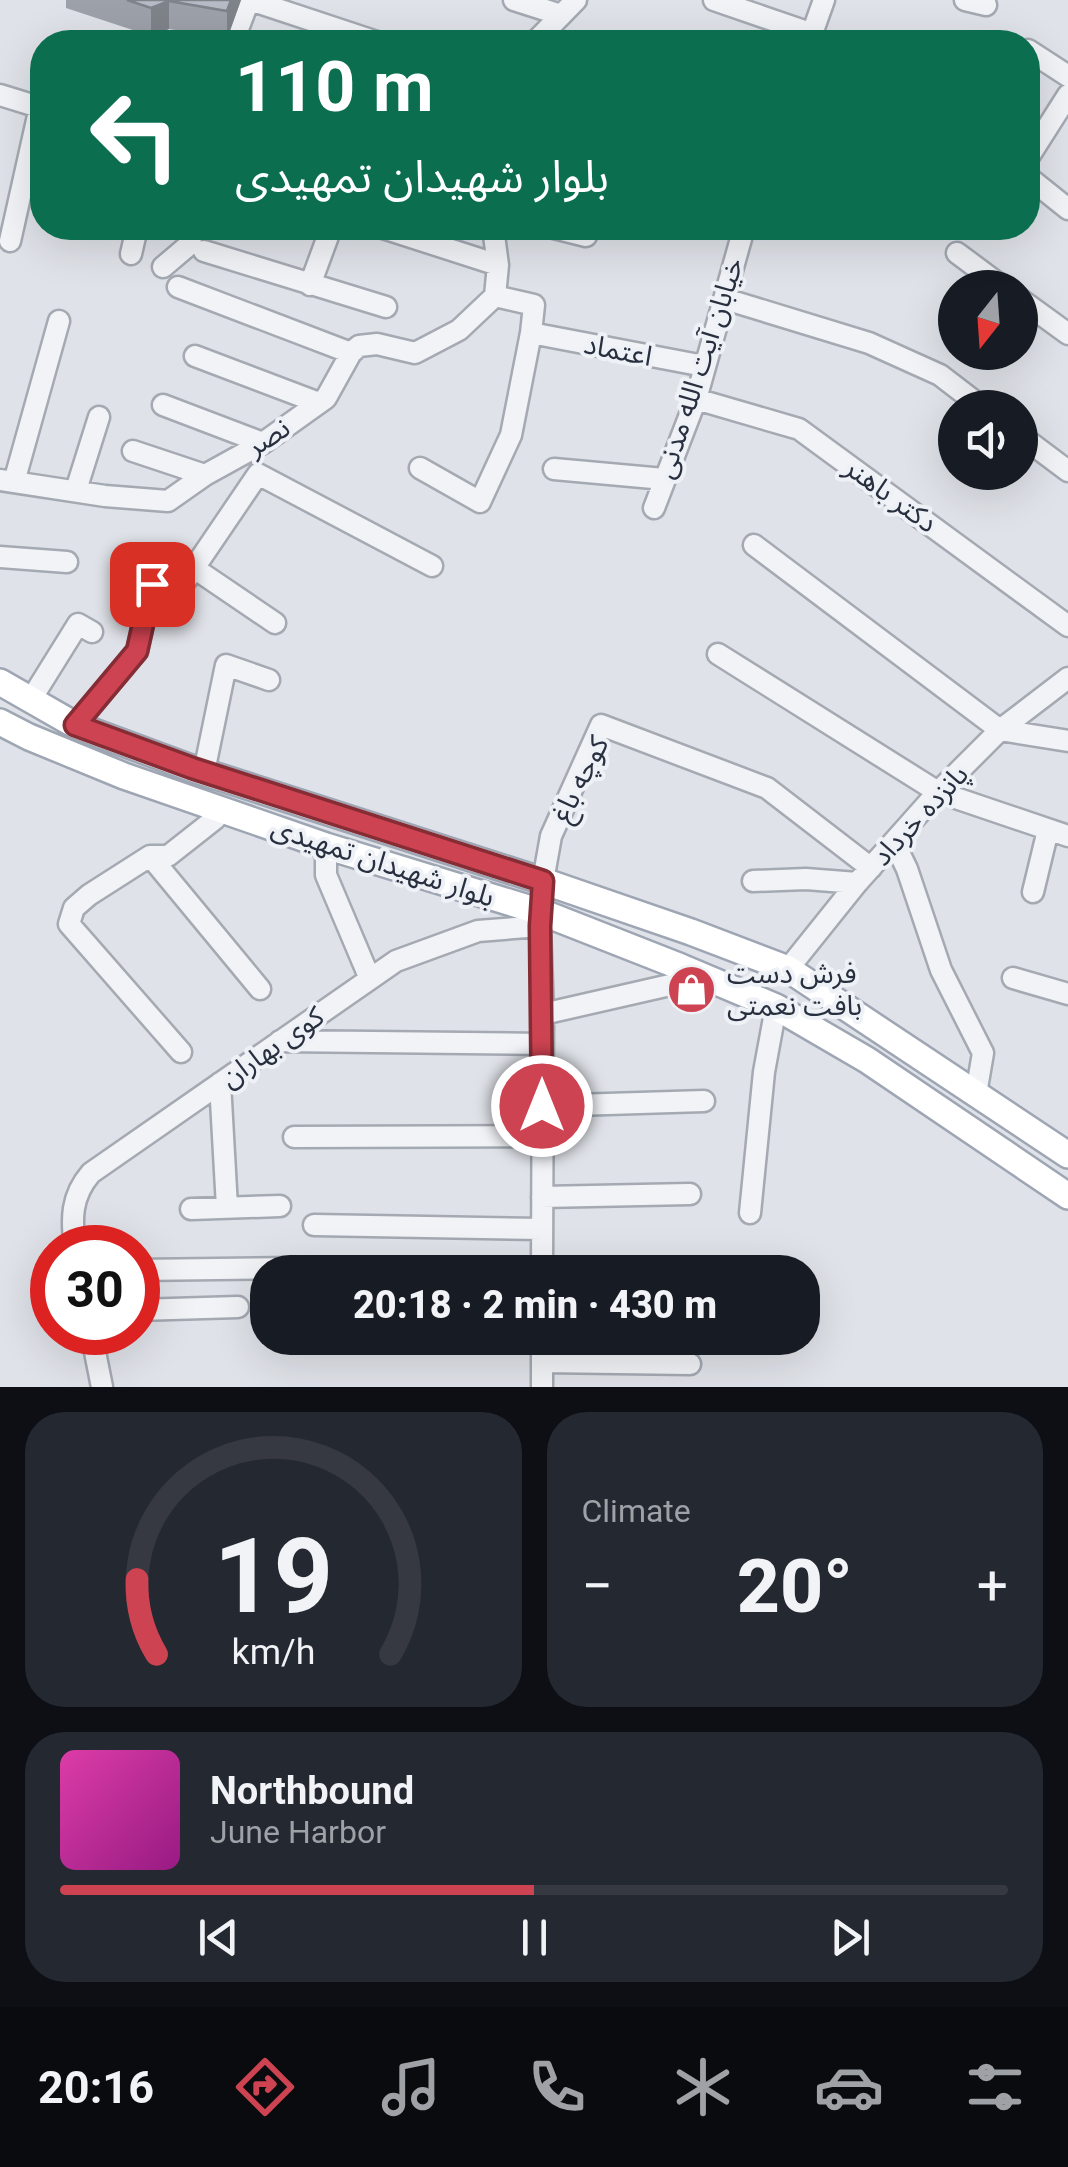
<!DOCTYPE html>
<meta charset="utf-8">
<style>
:root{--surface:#171b24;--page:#242831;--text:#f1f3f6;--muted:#9ea1a6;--line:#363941;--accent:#ce4351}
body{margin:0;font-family:Roboto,"Noto Sans Arabic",sans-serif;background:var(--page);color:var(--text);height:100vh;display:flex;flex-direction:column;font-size:38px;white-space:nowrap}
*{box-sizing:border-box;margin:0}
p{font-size:32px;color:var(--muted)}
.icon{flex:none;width:55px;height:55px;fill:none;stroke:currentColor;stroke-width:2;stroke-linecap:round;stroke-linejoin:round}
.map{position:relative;height:1387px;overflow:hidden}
.drawer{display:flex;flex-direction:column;gap:25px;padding:25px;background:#0d0f14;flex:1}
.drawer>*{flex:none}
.banner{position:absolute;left:30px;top:30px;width:1010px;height:210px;border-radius:40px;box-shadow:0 10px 40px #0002;background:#0b6e4f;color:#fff;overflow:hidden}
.needle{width:65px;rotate:197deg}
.fabs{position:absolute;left:938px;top:270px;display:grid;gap:20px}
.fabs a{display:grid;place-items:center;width:100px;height:100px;border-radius:50%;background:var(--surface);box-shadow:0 10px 40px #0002;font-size:50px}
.speed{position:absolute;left:30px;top:1225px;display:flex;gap:20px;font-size:50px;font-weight:700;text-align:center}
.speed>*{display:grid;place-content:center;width:130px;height:130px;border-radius:50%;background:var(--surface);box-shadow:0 10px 40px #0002;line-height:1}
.speed .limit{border:15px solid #d22;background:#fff;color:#111}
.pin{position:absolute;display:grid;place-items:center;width:85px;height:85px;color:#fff;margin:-42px;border-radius:20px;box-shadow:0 5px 15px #0006}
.me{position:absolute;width:110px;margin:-55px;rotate:0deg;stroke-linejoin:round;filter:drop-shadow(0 0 8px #0008)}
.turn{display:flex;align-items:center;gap:35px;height:210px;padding:0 40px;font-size:45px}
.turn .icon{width:130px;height:130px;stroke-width:2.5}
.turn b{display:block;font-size:70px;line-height:85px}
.big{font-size:75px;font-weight:800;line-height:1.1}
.drawer .card{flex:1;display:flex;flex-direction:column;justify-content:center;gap:15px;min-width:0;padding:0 35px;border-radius:40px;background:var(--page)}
.drawer .dial{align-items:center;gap:0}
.dial svg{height:260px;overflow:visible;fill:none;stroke:var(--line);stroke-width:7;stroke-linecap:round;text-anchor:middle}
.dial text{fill:var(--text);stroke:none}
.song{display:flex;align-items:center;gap:30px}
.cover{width:120px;height:120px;border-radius:15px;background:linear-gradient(135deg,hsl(320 70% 55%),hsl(310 70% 35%))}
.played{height:10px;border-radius:5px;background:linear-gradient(90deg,var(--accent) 50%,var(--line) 50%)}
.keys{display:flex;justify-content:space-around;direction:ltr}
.heat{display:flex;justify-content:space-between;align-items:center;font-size:55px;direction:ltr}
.drawer .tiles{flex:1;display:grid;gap:25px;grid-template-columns:1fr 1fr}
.card:last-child{grid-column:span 2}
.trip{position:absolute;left:250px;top:1255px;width:570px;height:100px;border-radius:40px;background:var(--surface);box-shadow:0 10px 40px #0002;font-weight:800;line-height:100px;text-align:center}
.tabs{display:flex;height:160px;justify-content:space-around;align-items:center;background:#090b0e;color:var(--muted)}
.tabs .icon{width:70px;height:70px}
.tabs .active{color:var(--accent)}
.tabs b{font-size:45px;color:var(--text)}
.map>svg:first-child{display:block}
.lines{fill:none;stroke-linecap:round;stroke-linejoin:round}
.minor-casing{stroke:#a4a9b2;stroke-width:25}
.major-casing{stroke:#9ea6b4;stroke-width:30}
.minor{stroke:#f2f3f7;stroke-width:20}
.major{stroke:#fff;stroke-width:25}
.wall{fill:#9da1a9}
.shaded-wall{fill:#7f838a}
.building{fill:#b6bbc5;stroke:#7f838a;stroke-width:2.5}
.route-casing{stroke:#862c35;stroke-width:25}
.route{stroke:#ce4351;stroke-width:18}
.labels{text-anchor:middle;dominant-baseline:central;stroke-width:8;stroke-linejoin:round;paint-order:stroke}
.street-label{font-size:28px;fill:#282f3f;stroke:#eef1f6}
.poi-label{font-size:28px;fill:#282f3f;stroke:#eef1f6;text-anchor:start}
</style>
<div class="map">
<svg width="1068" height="1387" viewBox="0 0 1068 1387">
<rect width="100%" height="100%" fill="#dfe2e8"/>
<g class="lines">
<defs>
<path id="minor" d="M250,0l127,42
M514,0l47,15
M714,0l99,34
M965,0l21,5
M233,42l16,-42
M535,42l41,-42
M809,42l15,-42
M1028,50l40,26
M0,95l42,13
M1028,158l40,-63
M1028,177l40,32
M383,228l115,37
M554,228l32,8
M10,241l30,-134
M204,251l182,56
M957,253l47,35
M131,254l6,-26
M163,267l26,-22 5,-17
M310,285l21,-57
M178,287l173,66
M725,299l144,44 71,32 43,33
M1020,299l48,35
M531,333l173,33
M195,356l124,47
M696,399l103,30 269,197
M163,405l100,38
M1020,435l48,36
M133,451l72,24
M420,468l60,34 31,-67 20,-102 3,-28 -39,-9 3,-31 -5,-37
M554,469l110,10
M0,480l105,16 63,5 37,-26 58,-32 63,-45 25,-45 8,-7 18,-2 38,9 44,-23 36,-34
M14,482l45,-161
M76,490l23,-73
M654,508l42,-109 48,-171
M754,545l246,185 68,11
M0,557l67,5
M194,568l81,55
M718,654l220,138 130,44
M30,701l48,-77 14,8
M75,725l62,-74 15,-67 32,-1 74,-109 174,92
M204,772l22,-107 43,15
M894,842l13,27 34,101 42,83 -7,41
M326,846v29l44,104
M150,856l110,133
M753,881l53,-2 51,4
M1033,892l15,-62
M788,969l69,-86 81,-91 62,-62 68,-52
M1013,978l55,16
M543,1014l162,-37
M280,1041l263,3
M181,1052l-112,-128 5,-16 15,-13 61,-39h18l47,-37 4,-11
M220,1083l7,124
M543,1106l161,-5
M294,1137l249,-1
M542,1197l148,-3
M191,1209l89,-3
M750,1213l14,-141 12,-65
M314,1225l228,4
M75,1248c-4,-29 -4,-52 16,-75l305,-212 82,-30 62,-5
M138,1270l154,-2
M542,1272l1,-258 -3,-88 3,-45 8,-45 50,-111 166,63 104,80
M138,1310l100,-3
M91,1332l11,55
M542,1338v49
M542,1362l148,2"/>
<path id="major" d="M0,682l75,43 116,43 352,113 148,51 97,37 280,186
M0,722l29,15 95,39 202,70 215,66 140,55 95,40 91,53 201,136"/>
</defs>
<use href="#minor" class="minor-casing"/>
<use href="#major" class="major-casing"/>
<use href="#minor" class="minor"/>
<use href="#major" class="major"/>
</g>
<path class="wall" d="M66,0h175l-14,39 -58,-10 -18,7 -85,-28z
M685,983l15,4 -2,9 -13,-6z"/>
<path class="shaded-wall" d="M231,0h10l-14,39v-28z
M169,1v28l-18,7v-28z"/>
<path class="building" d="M127,0h104l-4,11 -58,-10 -18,7z
M687,975l13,5 -2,8 -13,-5z"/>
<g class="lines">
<defs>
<path id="route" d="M152,584l-15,67 -62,74 117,43 351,113 -3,45 2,180"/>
</defs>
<use href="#route" class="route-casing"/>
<use href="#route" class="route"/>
</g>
<defs>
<symbol id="shop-disc" viewBox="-11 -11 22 22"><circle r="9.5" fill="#ce4351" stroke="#eef1f6"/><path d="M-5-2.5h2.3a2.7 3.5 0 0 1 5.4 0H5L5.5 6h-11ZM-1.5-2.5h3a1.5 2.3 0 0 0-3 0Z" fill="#fff"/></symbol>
</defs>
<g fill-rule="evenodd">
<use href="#shop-disc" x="664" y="962" width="55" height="55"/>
</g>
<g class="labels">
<g class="street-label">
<text transform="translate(618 350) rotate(11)">اعتماد</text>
<text transform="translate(699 368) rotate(-72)">خیابان آیت الله مدنی</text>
<text transform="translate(268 437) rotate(-33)">نصر</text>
<text transform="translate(891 495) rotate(36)">دکتر باهنر</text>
<text transform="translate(580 779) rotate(-63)">کوچه باغ</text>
<text transform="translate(920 815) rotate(-47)">پانزده خرداد</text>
<text transform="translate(383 862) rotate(18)">بلوار شهیدان تمهیدی</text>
<text transform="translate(272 1047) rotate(-35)">کوی بهاران</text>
</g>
<g class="poi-label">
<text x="727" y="973">فرش دست<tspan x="727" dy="32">بافت نعمتی</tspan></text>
</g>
</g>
</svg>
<div class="fabs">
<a><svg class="needle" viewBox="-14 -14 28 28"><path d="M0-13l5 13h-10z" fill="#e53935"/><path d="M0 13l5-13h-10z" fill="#9ea1a6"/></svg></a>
<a><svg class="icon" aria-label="sound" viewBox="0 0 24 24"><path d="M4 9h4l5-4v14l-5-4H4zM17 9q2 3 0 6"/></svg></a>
</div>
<div class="speed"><div class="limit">30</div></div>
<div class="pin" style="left:152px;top:584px;background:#d93025"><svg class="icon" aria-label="arrive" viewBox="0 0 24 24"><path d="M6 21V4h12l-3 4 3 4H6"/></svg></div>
<svg class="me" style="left:542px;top:1106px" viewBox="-20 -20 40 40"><circle r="17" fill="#ce4351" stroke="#fff" stroke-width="3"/><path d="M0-11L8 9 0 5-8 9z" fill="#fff"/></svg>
<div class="trip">20:18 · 2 min · 430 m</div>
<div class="banner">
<div class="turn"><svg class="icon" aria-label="left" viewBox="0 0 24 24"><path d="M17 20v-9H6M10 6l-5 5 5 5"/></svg><div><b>110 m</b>بلوار شهیدان تمهیدی</div></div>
</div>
</div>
<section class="drawer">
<div class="tiles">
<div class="card dial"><svg viewBox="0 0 100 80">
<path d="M14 69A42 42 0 1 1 86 69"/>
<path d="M14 69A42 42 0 0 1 8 46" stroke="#ce4351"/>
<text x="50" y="56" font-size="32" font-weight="700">19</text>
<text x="50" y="72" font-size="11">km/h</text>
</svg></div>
<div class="card"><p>Climate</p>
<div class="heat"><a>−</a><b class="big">20°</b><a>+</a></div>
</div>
<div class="card">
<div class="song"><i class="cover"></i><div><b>Northbound</b><p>June Harbor</p></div></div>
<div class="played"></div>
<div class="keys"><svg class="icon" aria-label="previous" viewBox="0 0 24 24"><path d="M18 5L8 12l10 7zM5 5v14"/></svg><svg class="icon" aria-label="pause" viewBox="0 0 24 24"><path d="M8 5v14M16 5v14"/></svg><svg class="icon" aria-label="next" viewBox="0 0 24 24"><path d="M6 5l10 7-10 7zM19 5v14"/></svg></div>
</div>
</div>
</section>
<nav class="tabs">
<b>20:16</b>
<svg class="icon active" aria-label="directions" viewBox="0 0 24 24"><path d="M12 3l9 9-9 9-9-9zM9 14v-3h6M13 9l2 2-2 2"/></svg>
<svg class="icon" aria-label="music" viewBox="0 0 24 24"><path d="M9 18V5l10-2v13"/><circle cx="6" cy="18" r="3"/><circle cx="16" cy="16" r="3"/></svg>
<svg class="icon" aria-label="phone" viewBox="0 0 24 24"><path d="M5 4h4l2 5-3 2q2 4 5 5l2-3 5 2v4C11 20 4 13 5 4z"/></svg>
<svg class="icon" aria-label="climate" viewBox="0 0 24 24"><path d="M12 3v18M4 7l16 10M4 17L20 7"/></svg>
<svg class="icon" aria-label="car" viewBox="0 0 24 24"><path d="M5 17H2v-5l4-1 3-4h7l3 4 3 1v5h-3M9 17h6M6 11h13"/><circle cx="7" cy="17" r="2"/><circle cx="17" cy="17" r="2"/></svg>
<svg class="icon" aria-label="filters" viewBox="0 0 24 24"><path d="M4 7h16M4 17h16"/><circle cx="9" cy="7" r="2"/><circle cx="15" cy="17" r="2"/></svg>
</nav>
